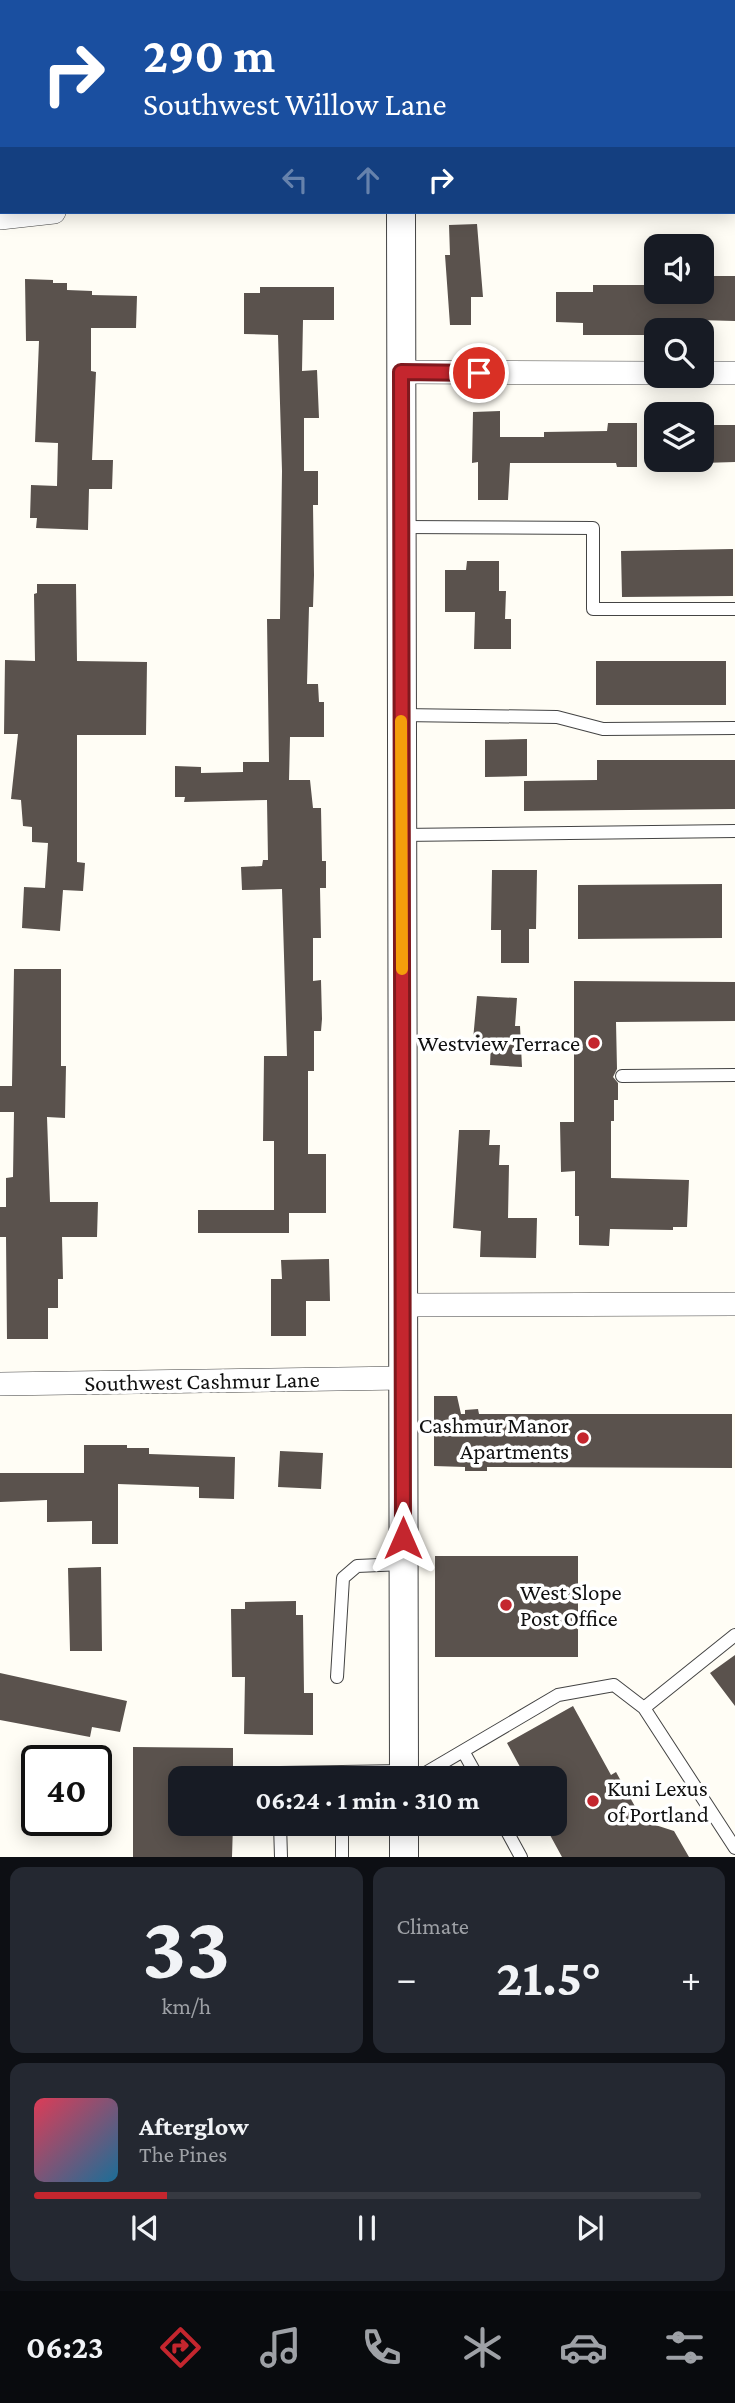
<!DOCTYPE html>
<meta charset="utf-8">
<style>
:root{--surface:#171b24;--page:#242831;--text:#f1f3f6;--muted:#9ea1a6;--line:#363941;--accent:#c4262e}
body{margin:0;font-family:"Crimson Pro",serif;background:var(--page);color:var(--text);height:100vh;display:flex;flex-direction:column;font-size:26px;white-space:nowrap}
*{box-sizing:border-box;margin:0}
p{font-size:23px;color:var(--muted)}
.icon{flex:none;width:38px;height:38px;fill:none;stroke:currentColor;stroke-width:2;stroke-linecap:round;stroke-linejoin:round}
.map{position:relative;height:1857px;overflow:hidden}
.details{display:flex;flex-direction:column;gap:10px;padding:10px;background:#0d0f14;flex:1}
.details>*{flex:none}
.hud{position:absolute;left:0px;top:0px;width:735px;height:214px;box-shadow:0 4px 18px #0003;background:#1a4fa0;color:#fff;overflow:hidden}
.buttons{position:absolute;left:644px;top:234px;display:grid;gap:14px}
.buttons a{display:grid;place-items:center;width:70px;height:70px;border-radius:14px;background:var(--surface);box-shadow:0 4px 18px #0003;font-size:35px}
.speed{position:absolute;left:21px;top:1745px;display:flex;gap:14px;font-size:35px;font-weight:700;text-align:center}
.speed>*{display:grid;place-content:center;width:91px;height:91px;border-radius:50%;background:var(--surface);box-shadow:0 4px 18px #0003;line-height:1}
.speed .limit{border:4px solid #111;border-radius:10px;background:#fff;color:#111}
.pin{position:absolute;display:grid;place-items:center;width:60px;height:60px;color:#fff;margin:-30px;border:4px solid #fff;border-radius:50%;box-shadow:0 2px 7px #0007}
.me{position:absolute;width:77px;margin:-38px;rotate:0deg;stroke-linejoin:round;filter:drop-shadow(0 0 5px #0008)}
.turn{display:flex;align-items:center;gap:24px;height:147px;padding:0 28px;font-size:32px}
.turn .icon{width:91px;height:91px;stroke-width:2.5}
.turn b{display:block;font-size:49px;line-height:60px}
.lanes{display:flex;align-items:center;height:66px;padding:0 28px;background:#0003;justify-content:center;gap:35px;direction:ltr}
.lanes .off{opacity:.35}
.big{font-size:52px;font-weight:700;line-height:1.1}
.details .tile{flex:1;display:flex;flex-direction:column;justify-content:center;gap:10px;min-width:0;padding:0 24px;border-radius:14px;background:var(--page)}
.details .dial{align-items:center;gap:0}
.dial b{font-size:91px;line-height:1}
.song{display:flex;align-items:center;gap:21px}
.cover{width:84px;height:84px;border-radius:10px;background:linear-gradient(135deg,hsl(350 70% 55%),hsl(200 70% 35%))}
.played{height:7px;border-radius:4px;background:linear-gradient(90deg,var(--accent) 20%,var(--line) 20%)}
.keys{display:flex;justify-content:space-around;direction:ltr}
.heat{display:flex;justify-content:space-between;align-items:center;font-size:38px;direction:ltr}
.details .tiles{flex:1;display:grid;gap:10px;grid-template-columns:1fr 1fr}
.tile:last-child{grid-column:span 2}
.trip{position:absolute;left:168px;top:1766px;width:399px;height:70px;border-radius:14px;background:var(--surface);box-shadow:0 4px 18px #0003;font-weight:700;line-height:70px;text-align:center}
.tab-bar{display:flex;height:112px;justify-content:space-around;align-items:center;background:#090b0e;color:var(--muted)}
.tab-bar .icon{width:49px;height:49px}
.tab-bar .selected{color:var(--accent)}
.tab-bar b{font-size:32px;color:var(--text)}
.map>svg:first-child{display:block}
.water{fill:#b9e0f7;stroke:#3f96cf;stroke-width:2}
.building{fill:#5a524d}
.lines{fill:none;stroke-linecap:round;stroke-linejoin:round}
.service-casing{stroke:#444;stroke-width:14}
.minor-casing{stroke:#444;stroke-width:24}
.tertiary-casing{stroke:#444;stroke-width:30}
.service{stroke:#fff;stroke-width:12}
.minor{stroke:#fff;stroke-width:23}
.tertiary{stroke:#fff;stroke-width:28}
.route-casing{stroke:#7f191e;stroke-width:18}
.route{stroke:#c4262e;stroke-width:12}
.slow{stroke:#f59e0b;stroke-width:12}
.poi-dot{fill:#c4262e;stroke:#fff;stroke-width:2.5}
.labels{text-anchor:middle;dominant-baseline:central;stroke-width:7;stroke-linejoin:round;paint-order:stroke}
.poi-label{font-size:23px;fill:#111;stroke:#fff;text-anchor:end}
.street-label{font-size:23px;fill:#111;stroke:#fff}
</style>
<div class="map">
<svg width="735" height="1857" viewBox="0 0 735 1857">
<rect width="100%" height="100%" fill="#fffdf5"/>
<path class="water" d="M702,0h33v92l-2,-90z"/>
<path class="building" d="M477,224l6,73h-12v28h-21l-5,-70h5l-1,-30z
M702,276h33v45l-36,-1v11h-49v4h-67v-12l-27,-1v-30h37v-7h57v7h52z
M25,279l28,1v3h14v7l25,1v4l45,1 -1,32h-45v43l5,1 -4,88h21l-1,29h-23l-1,41 -52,-2 1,-10h-7l1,-33 26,1 1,-43 -23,-1 4,-101h-13z
M260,287h74v33h-31l-1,51 15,-1 2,48h-15v53h14v34h-5l1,70 -1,32h-4l-2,77h11l1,18h5v35h-34l-1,43h21l3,28h8l1,53h4v27h-6l1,50h-8v43l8,-1 1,39 -1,12h-7v40h-6v83h18v59h-37v20h-91v-23h76v-69h-11l1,-85h23l-5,-167 -40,1 -1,-23 21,-1 1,-6h5l-1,-60 -83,2 1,-5h-10v-31l26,1v6l42,-1v-10h26l-2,-143h13l2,-148 -4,-136 -34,-1v-41h16z
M500,411v26h44v-5l63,-1 1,-8h29v44h-20l-1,-4h-106l-2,37h-30v-38l-6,1 1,-51z
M702,425h33v37l-33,1z
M733,549v47l-111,1 -1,-46z
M467,561h32v30h7l-1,28h6v30h-37l1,-37h-30v-42h21z
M37,584h39l1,77 70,1 -1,73h-69v127l8,1 -2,28 -20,-1 -3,41 -38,-3 2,-41 21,1 3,-45 -16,-1v-15l-9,-1 -2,-26 -10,-1 7,-65h-14l1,-74 30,1 -1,-67 3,-1z
M596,661h130v44h-130z
M527,739v37l-42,1v-37z
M597,760h138v49l-211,2v-30l73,-1z
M492,870h45l-1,59h-7v34h-28v-33h-10z
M722,884v54l-144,1v-54z
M14,969h47v97h5l-1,52 -18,-1 3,85h48l-1,35h-35l1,42h-5v29h-10v31h-41l-1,-102h-6v-30h6v-29l7,-1 1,-65h-14v-26h12z
M574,981l161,1v39l-119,1 1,47 -4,8 5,6v17h-4v21h-3v57l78,2 -2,47h-14v3l-63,-1 -1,17 -30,-1v-29h-4v-45l-14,1 -1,-50h14z
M477,996l40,2 -2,28h5l2,41 -32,-2 1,-23 -18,-2z
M459,1130h31l-1,15h11l-1,20h10l-1,53h29l-1,40 -56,-1 1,-26 -28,-3z
M329,1259l1,42h-24v35h-35v-57h11l-1,-19z
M434,1396h23l4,18h4v-4l13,-1 1,5h253v54l-245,-1v4h-22v-4l-31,-1z
M84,1445h43v3h22v6l86,3 -1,42 -35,-1v-11l-81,-3v60h-26v-23l-45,1v-22l-47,2v-29h84z
M280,1451l43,2 -2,36 -43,-2z
M435,1556h143v101h-143z
M101,1567l1,84h-32l-2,-83z
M296,1601v14h7l1,78h9v42l-69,-1 1,-57h-13l-1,-68h14v-7z
M735,1655v51l-25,-33z
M0,1673l127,28 -7,31 -28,-5 -2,10 -90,-17z
M573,1706l38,69 5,-3 27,49 31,10 15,26h-127l-18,-33h11v-46h-29l-19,-35z
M133,1747l100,1v30h-53v46h53l-1,33h-99z"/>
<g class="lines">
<defs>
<path id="service" d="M733,187h2
M401,527l192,1v81h142
M401,715l156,2 46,12 132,-1
M401,835l334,-4
M622,1076l113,-1
M337,1677l6,-99 14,-12 46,-2
M644,1708l91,-73
M463,1751l15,27
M280,1778v-5l124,-2
M417,1778l141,-83 56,-10 30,23 91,140
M280,1824l1,33
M503,1824l18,33
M342,1857v-33"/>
<path id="minor" d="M0,218l54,-6
M401,372l255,1
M702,373h33
M403,1305l332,-1
M0,1384l404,-6"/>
<path id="tertiary" d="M402,2v-2
M401,212l3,1566
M404,1824v33"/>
</defs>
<use href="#service" class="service-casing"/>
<use href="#minor" class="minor-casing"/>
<use href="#tertiary" class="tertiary-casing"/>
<use href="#service" class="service"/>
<use href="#minor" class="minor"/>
<use href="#tertiary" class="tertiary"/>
</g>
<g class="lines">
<defs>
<path id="route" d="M403,1538l-2,-1166 78,1"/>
</defs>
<use href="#route" class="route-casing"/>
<use href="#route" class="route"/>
<path class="slow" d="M401,721l1,248"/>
</g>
<g class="poi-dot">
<circle cx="594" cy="1043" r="7"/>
<circle cx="583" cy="1438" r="7"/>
<circle cx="506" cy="1605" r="7"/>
<circle cx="593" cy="1801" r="7"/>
</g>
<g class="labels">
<g class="poi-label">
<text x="580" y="1043">Westview Terrace</text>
<text x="569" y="1425">Cashmur Manor<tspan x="569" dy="26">Apartments</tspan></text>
<text x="520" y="1592" text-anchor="start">West Slope<tspan x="520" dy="26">Post Office</tspan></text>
<text x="607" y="1788" text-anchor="start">Kuni Lexus<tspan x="607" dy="26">of Portland</tspan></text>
</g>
<g class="street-label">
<text transform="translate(202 1381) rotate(-1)">Southwest Cashmur Lane</text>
</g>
</g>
</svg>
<div class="buttons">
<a><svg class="icon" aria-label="sound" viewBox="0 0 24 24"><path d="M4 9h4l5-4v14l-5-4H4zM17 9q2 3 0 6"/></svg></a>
<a><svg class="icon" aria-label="search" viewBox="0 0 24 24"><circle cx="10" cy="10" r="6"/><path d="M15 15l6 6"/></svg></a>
<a><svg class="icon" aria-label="layers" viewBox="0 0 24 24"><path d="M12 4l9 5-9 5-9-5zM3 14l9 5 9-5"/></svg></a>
</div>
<div class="speed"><div class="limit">40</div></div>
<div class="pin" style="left:479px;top:373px;background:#d93025"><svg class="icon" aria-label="arrive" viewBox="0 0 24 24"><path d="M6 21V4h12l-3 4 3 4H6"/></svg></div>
<svg class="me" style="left:403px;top:1538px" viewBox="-20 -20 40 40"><path d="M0-17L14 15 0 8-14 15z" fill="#c4262e" stroke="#fff" stroke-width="4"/></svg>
<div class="trip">06:24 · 1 min · 310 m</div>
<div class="hud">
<div class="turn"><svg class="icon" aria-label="right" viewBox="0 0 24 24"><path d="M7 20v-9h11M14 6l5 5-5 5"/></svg><div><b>290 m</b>Southwest Willow Lane</div></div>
<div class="lanes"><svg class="icon off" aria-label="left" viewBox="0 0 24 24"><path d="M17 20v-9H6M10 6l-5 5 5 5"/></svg><svg class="icon off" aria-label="ahead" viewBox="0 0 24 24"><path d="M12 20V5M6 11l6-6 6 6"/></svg><svg class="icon" aria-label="right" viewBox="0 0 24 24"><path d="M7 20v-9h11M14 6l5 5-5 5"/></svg></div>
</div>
</div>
<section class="details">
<div class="tiles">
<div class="tile dial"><b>33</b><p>km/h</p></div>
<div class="tile"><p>Climate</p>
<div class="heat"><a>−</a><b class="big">21.5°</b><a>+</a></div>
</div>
<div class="tile">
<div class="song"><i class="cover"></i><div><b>Afterglow</b><p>The Pines</p></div></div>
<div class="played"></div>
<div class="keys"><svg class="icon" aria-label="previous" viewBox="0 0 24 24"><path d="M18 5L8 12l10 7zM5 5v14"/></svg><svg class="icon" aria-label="pause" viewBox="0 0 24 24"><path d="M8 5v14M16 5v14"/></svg><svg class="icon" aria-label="next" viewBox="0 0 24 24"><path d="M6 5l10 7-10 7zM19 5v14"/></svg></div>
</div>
</div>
</section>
<nav class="tab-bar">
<b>06:23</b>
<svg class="icon selected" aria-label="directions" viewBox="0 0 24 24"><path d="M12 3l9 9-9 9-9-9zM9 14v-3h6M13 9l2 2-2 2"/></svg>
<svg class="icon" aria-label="music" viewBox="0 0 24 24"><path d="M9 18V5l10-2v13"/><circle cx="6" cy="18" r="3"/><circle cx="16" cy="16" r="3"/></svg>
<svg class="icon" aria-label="phone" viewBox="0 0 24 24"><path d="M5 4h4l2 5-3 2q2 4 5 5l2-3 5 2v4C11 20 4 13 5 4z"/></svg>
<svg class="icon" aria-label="climate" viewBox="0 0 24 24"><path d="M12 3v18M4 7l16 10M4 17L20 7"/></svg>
<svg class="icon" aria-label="car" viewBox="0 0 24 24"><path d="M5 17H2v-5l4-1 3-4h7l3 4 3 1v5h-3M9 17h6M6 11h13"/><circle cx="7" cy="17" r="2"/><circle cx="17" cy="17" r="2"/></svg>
<svg class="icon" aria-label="filters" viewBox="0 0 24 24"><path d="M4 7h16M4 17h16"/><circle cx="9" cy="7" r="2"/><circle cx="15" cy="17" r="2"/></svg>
</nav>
